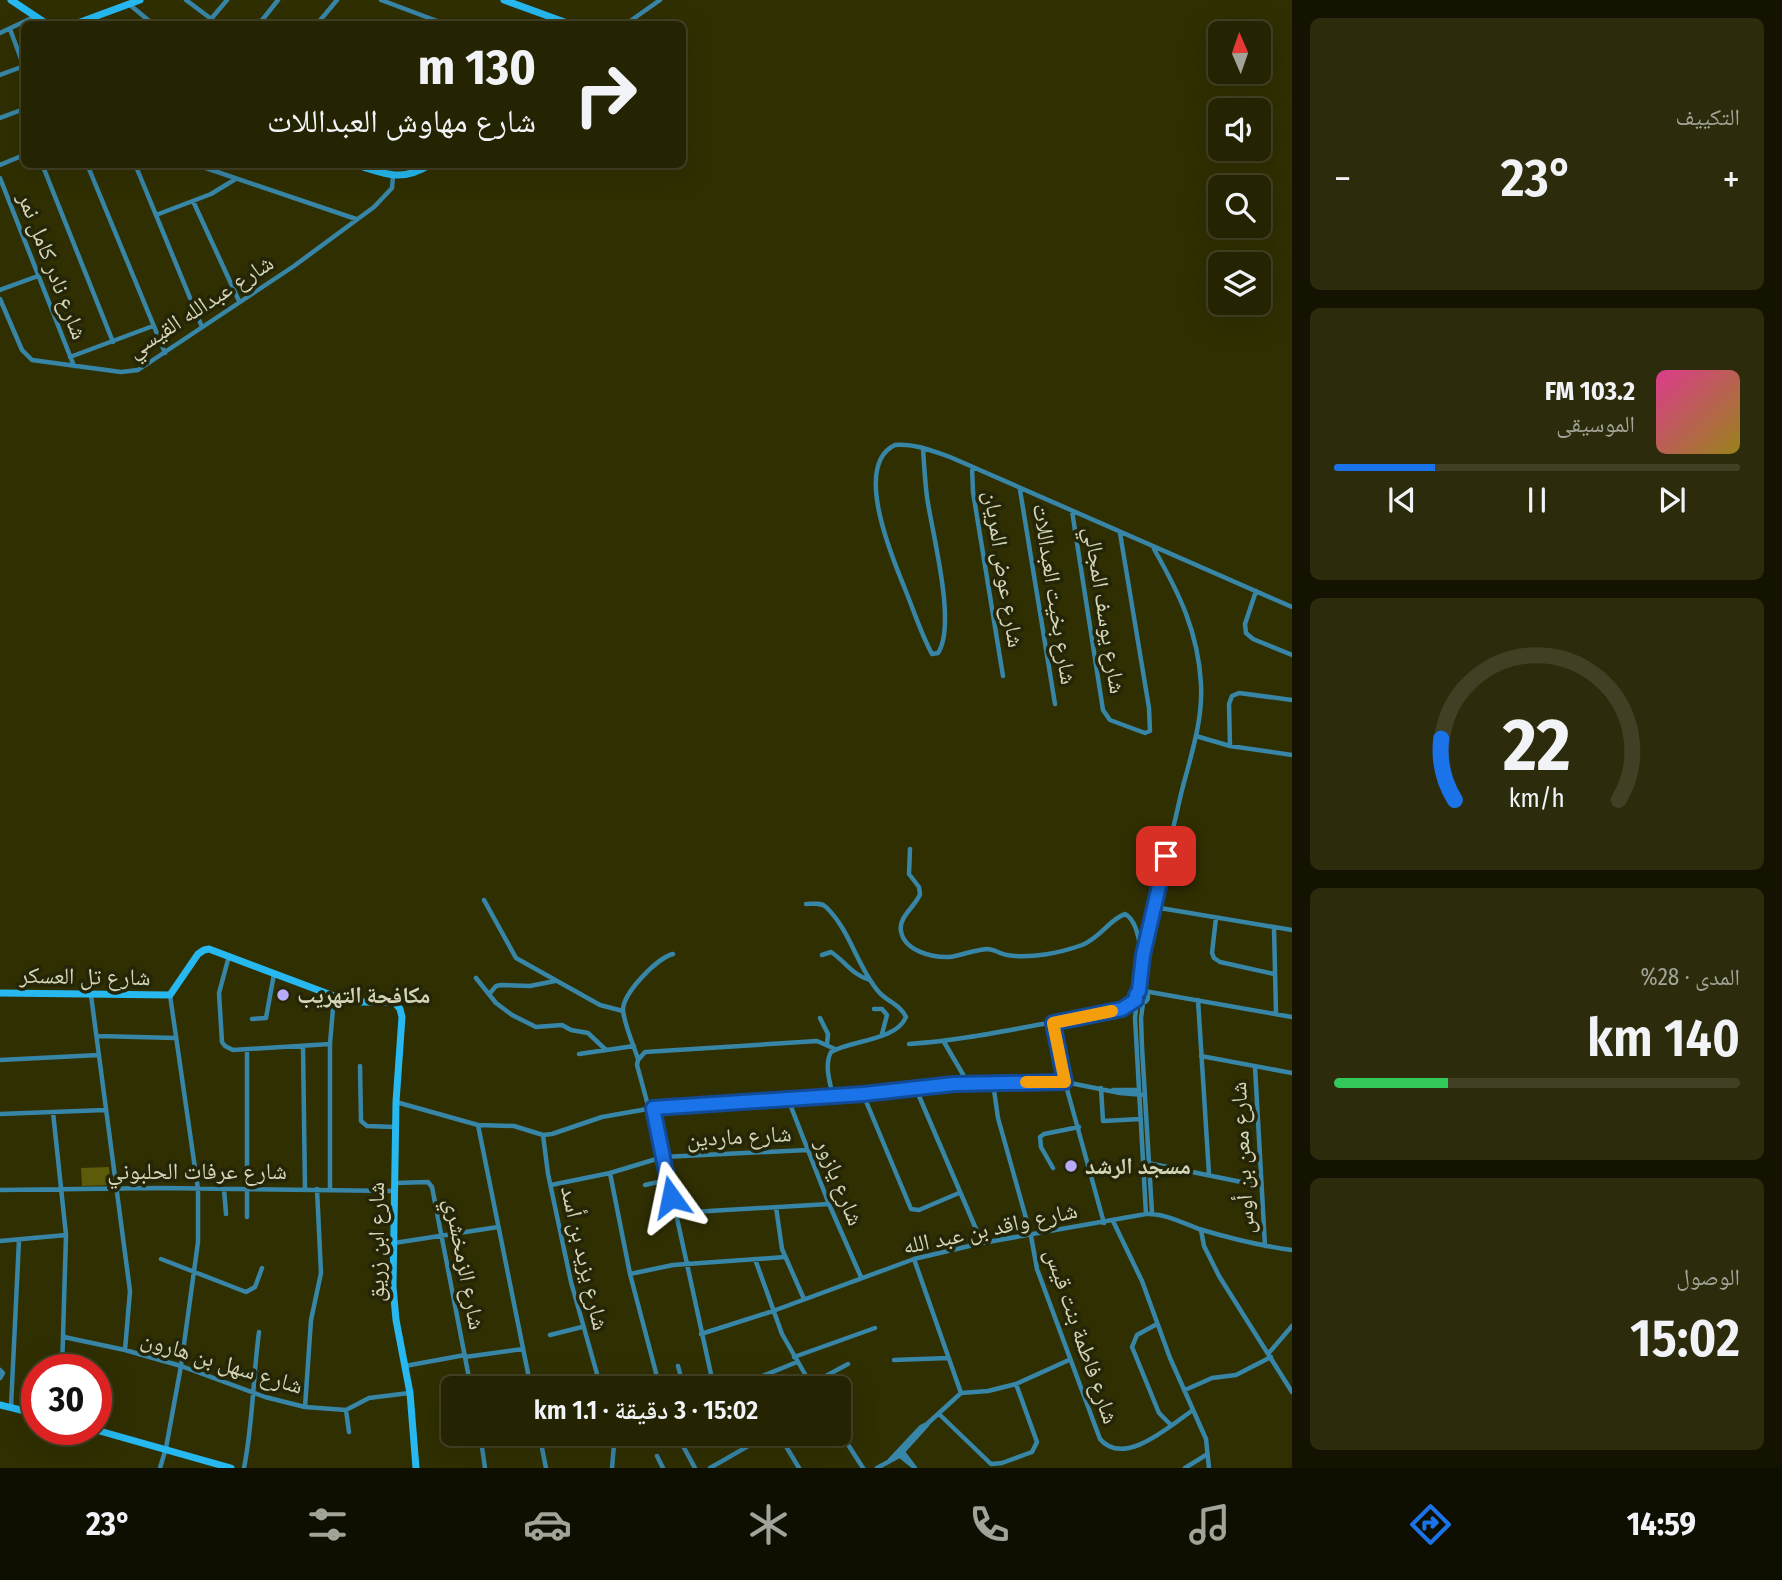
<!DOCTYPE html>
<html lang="ar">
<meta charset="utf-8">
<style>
:root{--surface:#242302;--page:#2c2b0c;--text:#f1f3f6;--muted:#a3a499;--line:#414024;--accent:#1a73e8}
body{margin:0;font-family:"Fira Sans Condensed","Noto Naskh Arabic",sans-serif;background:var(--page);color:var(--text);direction:rtl;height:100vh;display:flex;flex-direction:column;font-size:26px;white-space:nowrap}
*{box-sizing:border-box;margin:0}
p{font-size:23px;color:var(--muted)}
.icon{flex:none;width:38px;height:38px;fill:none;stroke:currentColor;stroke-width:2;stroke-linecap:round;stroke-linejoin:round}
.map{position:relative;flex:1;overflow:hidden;direction:ltr}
.sheet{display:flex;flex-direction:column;gap:18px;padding:18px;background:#141301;width:490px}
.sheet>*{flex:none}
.hud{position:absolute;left:21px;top:21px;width:665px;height:147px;border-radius:10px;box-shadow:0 7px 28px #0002,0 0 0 2px var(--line);direction:rtl;background:#242302;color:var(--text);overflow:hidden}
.needle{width:46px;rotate:358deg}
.buttons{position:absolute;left:1208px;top:21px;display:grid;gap:14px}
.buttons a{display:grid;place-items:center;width:63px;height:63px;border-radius:10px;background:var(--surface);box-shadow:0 7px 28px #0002,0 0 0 2px var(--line);font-size:35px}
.speed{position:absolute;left:21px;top:1354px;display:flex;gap:14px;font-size:35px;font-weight:700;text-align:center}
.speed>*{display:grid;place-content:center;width:91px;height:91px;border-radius:50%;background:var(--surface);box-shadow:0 7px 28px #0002,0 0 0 2px var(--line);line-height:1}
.speed .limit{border:10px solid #d22;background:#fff;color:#111}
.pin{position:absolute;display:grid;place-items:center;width:60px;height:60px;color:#fff;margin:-30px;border-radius:14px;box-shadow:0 4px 10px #0006}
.me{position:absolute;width:77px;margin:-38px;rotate:348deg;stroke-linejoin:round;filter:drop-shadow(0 0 5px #0008)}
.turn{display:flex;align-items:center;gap:24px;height:147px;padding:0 35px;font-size:32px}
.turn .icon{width:91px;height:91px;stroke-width:2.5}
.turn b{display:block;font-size:49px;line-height:60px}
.big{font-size:52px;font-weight:600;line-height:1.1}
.sheet .widget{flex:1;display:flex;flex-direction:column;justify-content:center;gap:10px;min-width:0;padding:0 24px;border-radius:10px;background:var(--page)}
.sheet .dial{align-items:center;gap:0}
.dial svg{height:182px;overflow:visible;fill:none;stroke:var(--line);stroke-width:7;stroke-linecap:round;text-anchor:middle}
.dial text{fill:var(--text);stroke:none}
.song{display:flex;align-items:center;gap:21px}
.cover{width:84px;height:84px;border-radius:10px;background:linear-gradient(135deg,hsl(330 70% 55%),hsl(50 70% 35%))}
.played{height:7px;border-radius:4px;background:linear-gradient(90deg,var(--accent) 25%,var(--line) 25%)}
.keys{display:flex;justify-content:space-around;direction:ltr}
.heat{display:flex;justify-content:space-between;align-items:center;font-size:38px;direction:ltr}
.charge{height:10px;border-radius:5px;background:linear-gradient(90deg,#34c759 28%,var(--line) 0)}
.trip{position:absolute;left:441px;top:1376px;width:410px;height:70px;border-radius:10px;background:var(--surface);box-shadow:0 7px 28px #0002,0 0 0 2px var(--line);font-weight:600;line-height:70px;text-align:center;direction:rtl}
.menu{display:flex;height:112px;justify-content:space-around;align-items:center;background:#0e0e01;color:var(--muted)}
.menu .icon{width:49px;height:49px}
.menu .current{color:var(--accent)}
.menu b{font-size:32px;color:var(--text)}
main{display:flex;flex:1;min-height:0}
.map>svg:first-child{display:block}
.green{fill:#5b5b09}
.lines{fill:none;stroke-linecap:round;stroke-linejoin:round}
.street{stroke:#3886a7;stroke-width:4.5}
.secondary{stroke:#26b8ee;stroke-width:7}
.route-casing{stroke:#114b97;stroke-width:18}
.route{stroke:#1a73e8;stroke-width:12}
.slow{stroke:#f59e0b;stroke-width:12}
.poi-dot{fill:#b6acf8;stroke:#252507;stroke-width:2.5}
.labels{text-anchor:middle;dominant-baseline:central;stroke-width:7;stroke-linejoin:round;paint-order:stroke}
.street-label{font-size:23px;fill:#d4d5b8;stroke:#252507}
.poi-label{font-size:23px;font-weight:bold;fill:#d4d5b8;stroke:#252507;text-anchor:start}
</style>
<main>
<section class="sheet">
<div class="widget"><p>التكييف</p>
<div class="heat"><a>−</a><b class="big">23°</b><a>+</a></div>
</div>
<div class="widget">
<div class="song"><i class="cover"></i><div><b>103.2 FM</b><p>الموسيقى</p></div></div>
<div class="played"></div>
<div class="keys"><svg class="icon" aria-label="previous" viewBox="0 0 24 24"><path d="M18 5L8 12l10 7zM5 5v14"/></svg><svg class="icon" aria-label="pause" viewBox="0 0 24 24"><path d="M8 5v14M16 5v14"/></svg><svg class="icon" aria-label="next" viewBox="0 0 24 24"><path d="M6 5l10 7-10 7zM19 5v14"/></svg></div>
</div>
<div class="widget dial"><svg viewBox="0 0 100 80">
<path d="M14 69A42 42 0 1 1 86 69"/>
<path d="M14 69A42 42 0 0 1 8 42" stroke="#1a73e8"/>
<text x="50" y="56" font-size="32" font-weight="700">22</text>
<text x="50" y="72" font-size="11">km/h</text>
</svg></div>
<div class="widget"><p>المدى · 28%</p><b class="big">140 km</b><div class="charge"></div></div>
<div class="widget"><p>الوصول</p><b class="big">15:02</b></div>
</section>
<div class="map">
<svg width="1292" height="1468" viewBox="0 0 1292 1468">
<rect width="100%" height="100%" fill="#302f02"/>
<path class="green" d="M109,1167l1,18 -28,1 -1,-18z"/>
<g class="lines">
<path class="street" d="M186,0l32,24
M381,0l64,24
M130,5l23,19
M211,19l16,-19
M319,21l9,3
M259,24l19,-24
M317,24l20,-24
M626,24l34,-24
M10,29l14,38
M0,33l34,-16
M0,75l24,-9
M0,118l24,-9
M42,164l71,178
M87,164l78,189
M135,164l67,163
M194,164l162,55
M0,165l24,-10
M0,178l74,188
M193,201l46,100
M156,215l55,-21 23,-14
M0,290l38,-14
M0,299l22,51 10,10 89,12 17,-2 156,-104 80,-59 18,-19 1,-11
M70,357l83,-31
M923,448c1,17 2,33 4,49 5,36 30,127 11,156l-6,1c-11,-20 -18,-43 -27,-65 -12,-30 -53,-124 -10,-144 19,-2 38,6 55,12l342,150
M972,467l1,25 30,184
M1020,490l35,214
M1072,511l31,199 7,10 35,13 5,-2 -1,-23 -29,-175
M1256,591l-11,33 1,9 7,6 39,16
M1196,736l34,10 62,9
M1230,746l-1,-42 3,-8 7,-3 53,7
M910,849l-1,25 10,13 1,7c-4,12 -22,23 -19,37 3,20 32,27 49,26 12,-2 24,-7 37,-8 7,0 13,5 20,6 23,4 53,-2 75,-10 18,-7 28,-26 43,-31 12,6 14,28 17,40
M484,900l32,58 84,47 23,6
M806,904c7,0 15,-2 20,3 24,23 31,59 52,84 9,11 22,13 28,26 -10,24 -55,23 -75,35 -7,13 -1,31 2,44
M1154,907l138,23
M1216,918l-4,35 2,5 6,4 54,12
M1274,928l2,85
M822,955l9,-3c15,10 21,23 39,28
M229,956l-10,37 3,49 3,4 8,4 97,-6
M476,978l20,25 16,12 24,12 26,-2 9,5 17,3 18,17
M1136 997a6 6 0 1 1 12 0a6 6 0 1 1-12 0Z
M1140,991l3,-36c12,-54 26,-107 38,-161 9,-36 22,-72 20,-110 -3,-53 -22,-91 -47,-135
M1144,991l148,26
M490,993l6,-7 5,-1 29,1 25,-5
M91,995l39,296 -5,59
M1198,1000l11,174
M1137,1001l-2,17 11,196
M1143,1003l-2,15 1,29 10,166
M874,1009h8l5,6 -5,19
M820,1018l8,16 -1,10
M252,1019l14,-1 8,-44
M1053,1023l12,59 39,141
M97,1036l79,2
M944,1042l24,41
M909,1044c46,-3 90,-12 134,-20 30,-5 68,-7 93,-24
M303,1046l2,143
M579,1054l55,-8
M1201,1056l91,17
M638,1059c-4,-13 -14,-35 -15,-49 0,-17 34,-52 50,-56
M0,1060l99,-5
M360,1066l1,55 6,5 28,1
M1255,1067l10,179
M993,1083l5,35 33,118 6,33 63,170c24,29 71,-14 93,-29
M1101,1088l2,33 38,-2
M916,1089l66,154
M1113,1090h26
M863,1094l48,115 8,1 40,-17
M788,1099l41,105 32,73
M396,1102l82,23 36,1 29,9 9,-1 50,-17 51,-9 210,-14 91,-10 111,-2 55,11 24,2
M653,1108l61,280
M649,1109l-12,-44 1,-5 7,-8 172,-11 18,8
M53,1112l13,123 -4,135
M0,1114l105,-4
M478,1125l53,263
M543,1135l5,39 23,108 30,106
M1148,1163l113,23
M1053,1168l-12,-21 -1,-10 4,-3 35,-7
M610,1173l20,101 30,114
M395,1183l33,-1 4,5 39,201
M551,1185l59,-12 53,-16 144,-7
M645,1185l22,-5
M224,1189l2,25
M0,1190l160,-2 234,3
M330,1190v-146l4,-48
M776,1207l6,42 22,50
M675,1213l154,-9
M247,1217v-167
M1113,1221l29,60 28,77 36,81 3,29
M1201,1230l3,16 15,30 73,116
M0,1241l66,-6
M394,1243l104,-16
M161,1259l85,33 9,-5 7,-19
M755,1259l27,75 31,54
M914,1259l47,134
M630,1274l43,-9 112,-8
M1157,1324l-20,11 -5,12 27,66 12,12
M701,1334l72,-23 141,-52 68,-16 164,-29c18,-1 37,9 53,15 30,9 62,17 93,21
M550,1335l32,-8
M64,1337l61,13 56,16 84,31 40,10 41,3 23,-12 40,-5
M1268,1354l24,-28
M465,1357l58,-8
M794,1357l81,-29
M894,1360l54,-2
M405,1366l60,-11
M678,1366l6,22
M0,1370l3,3 -3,5
M811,1384l37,-20
M733,1388l64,-26
M1185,1390l27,-12 24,-3 35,-18
M11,1407l8,-167
M305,1407l6,-87 10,-47 -4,-84
M346,1410l3,22
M939,1414l52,50 11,-1 30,-11 5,-10 -21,-58
M838,1429l25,39
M480,1433l5,35
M539,1433l7,35
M676,1433l19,35
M778,1433l21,35
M903,1452l12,16
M899,1455l15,12
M657,1456l6,12
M890,1460l31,-33 6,-3 34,-31 27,-2 28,-7 53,-24
M160,1468l6,-20 15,-82 17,-124v-53l-28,-194
M244,1468c9,-45 9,-91 15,-136
M612,1468l3,-35
M710,1468l61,-35
M877,1468l22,-12 28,-31
M1185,1468l21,-13"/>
<path class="secondary" d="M11,0l36,24
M504,0l66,24
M75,24l65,-24
M354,164c32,10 47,19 77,0
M0,993l170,2 28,-41 6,-4 5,-1 125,47 27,6h33l6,7 2,8 -6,85 -3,185 3,33 14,73 6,75
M0,1405l37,9
M96,1430l135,38"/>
</g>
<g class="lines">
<defs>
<path id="route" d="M671,1197l-18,-89 210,-14 91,-10 111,-2 -12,-59 69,-14 14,-9v-5l3,-4 4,-36 23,-99"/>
</defs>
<use href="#route" class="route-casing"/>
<use href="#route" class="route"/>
<path class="slow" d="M1026,1082h39l-12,-59 59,-12"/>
</g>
<g class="poi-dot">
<circle cx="283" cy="995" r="7"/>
<circle cx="1071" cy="1166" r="7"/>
</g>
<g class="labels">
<g class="street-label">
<text transform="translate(53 266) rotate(69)">شارع نادر كامل نمر</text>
<text transform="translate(200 306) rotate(-33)">شارع عبدالله القيسي</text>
<text transform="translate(1004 569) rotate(81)">شارع عوض المريان</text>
<text transform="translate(1055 594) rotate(81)">شارع بخيت العبداللات</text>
<text transform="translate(1105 610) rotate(81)">شارع يوسف المجالي</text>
<text transform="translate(85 976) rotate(1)">شارع تل العسكر</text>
<text transform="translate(739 1136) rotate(-3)">شارع ماردين</text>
<text transform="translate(1242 1158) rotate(-93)">شارع معن بن أوس</text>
<text x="197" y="1171">شارع عرفات الحلبوني</text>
<text transform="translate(840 1182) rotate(68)">شارع يازور</text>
<text transform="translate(990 1228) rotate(-12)">شارع واقد بن عبد الله</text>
<text transform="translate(376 1242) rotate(-90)">شارع ابن زريق</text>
<text transform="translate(585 1258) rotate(77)">شارع يزيد بن أسد</text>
<text transform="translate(465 1264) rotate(79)">شارع الزمخشري</text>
<text transform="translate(1082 1336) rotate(71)">شارع فاطمة بنت قيس</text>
<text transform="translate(222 1362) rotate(17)">شارع سهل بن هارون</text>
</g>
<g class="poi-label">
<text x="297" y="995">مكافحة التهريب</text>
<text x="1085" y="1166">مسجد الرشد</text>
</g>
</g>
</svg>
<div class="buttons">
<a><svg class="needle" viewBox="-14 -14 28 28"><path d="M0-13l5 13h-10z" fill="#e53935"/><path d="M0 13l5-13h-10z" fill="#a3a499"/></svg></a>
<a><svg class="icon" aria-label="sound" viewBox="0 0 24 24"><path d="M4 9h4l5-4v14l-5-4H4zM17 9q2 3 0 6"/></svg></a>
<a><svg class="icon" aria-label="search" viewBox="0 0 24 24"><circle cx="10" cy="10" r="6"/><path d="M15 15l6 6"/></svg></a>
<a><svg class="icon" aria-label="layers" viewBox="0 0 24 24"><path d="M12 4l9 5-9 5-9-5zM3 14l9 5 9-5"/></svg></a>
</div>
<div class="speed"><div class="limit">30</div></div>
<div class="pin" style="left:1166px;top:856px;background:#d93025"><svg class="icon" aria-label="arrive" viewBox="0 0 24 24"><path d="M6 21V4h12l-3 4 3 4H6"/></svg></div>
<svg class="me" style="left:671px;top:1197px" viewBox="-20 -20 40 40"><path d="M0-17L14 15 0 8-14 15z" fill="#1a73e8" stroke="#fff" stroke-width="4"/></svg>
<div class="trip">15:02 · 3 دقيقة · 1.1 km</div>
<div class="hud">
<div class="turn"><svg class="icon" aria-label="right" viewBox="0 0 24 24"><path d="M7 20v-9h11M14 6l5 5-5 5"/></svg><div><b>130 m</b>شارع مهاوش العبداللات</div></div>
</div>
</div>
</main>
<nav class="menu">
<b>14:59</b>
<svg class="icon current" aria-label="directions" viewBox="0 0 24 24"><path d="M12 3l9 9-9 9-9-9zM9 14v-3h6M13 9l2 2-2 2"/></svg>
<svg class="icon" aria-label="music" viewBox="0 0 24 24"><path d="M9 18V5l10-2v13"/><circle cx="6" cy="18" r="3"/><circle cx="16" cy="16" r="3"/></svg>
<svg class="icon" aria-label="phone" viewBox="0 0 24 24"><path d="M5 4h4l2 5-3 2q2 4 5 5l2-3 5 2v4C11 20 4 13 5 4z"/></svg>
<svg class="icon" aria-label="climate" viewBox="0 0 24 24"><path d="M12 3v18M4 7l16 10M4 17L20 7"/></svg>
<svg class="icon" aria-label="car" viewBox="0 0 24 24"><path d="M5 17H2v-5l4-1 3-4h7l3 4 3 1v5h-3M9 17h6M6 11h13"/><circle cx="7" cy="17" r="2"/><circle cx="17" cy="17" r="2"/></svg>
<svg class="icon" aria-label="filters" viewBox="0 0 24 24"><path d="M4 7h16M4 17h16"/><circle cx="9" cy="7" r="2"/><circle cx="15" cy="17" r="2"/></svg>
<b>23°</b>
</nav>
